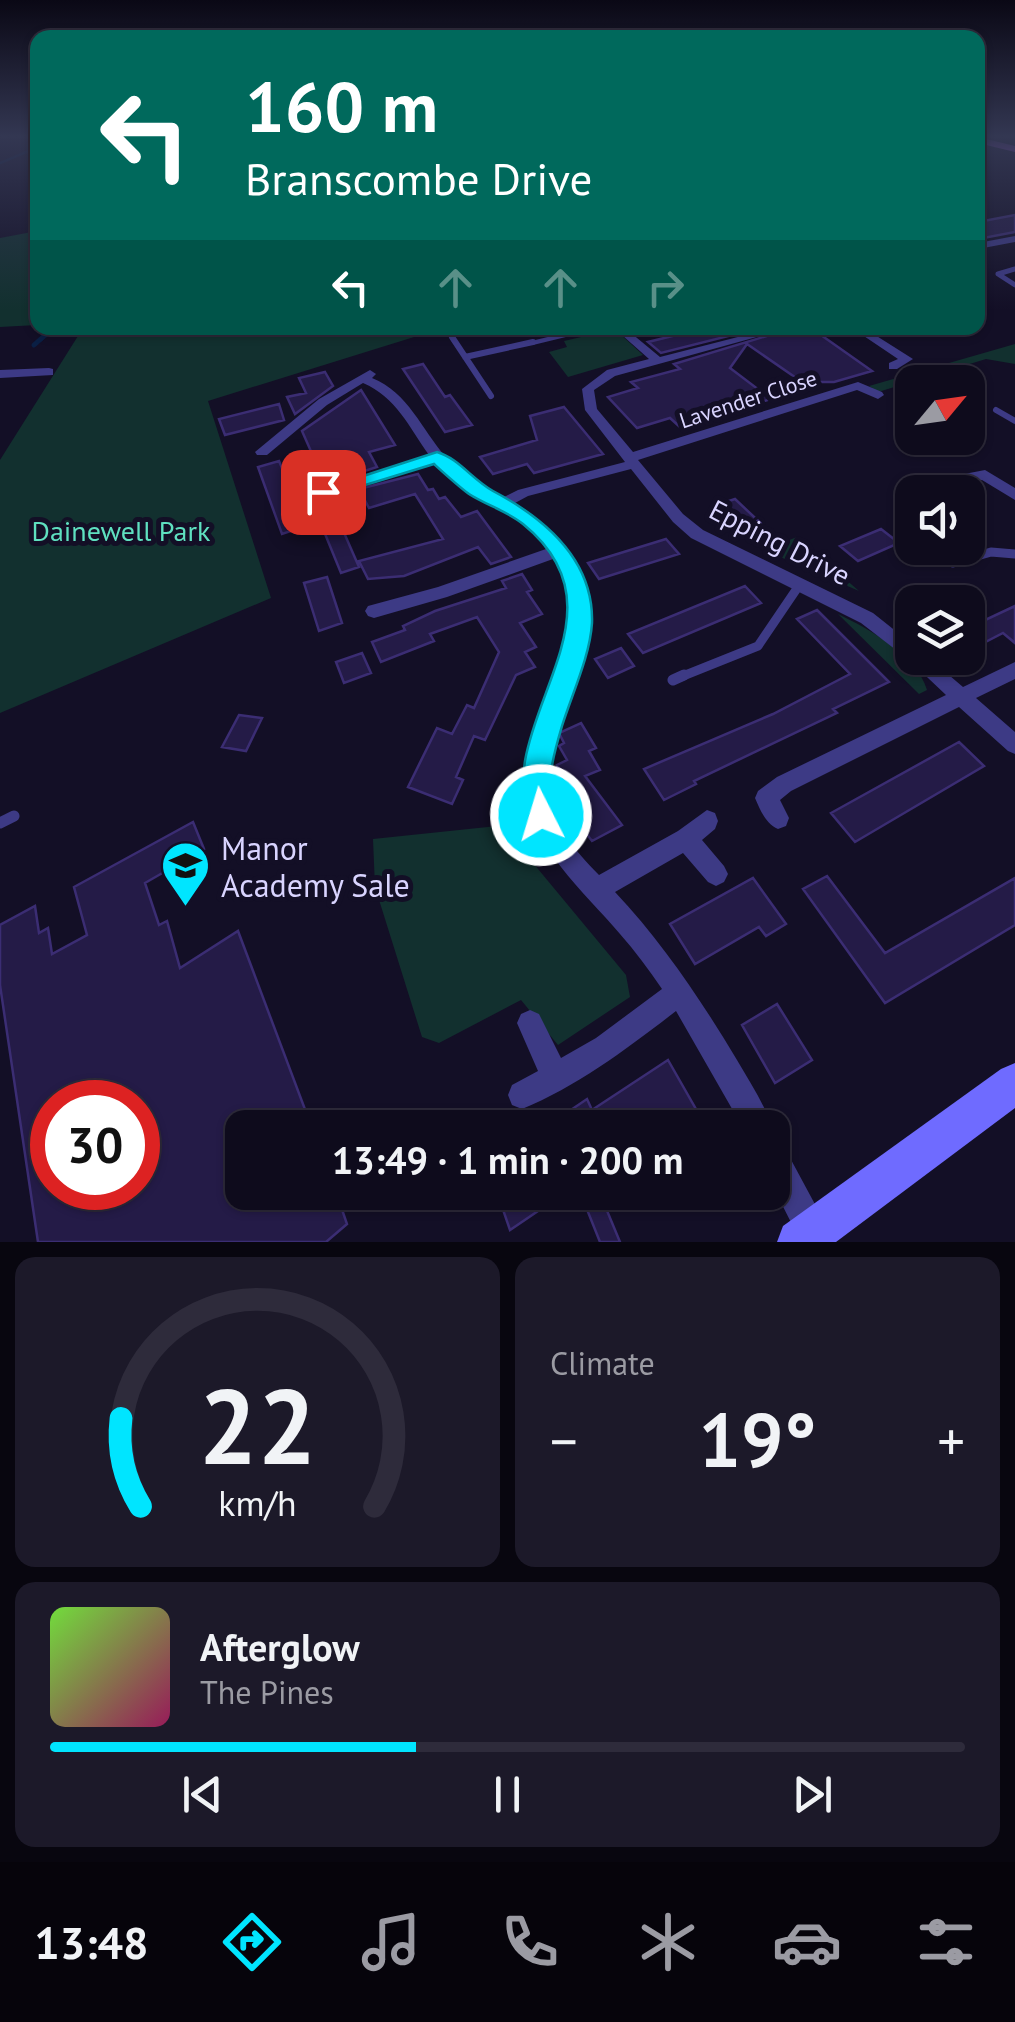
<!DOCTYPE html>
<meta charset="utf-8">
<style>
:root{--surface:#0e0b1c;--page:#1c1929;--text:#f1f3f6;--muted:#9b9ba3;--line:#2e2b3b;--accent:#00e5ff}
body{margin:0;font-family:"PT Sans",sans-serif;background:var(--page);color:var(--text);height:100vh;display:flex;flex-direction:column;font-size:38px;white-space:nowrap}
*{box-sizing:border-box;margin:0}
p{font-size:32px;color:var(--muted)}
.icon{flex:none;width:55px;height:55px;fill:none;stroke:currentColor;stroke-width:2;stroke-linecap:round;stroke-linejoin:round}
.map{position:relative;height:1242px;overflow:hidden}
.drawer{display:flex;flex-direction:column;gap:15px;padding:15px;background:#08060f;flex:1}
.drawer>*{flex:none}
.guide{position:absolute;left:30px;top:30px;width:955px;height:305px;border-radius:20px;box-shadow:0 2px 8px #0004,0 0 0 2px var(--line);background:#00695c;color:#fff;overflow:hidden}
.needle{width:65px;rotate:61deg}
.buttons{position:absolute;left:895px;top:365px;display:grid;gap:20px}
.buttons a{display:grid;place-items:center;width:90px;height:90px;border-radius:20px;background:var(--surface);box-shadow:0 2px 8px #0004,0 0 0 2px var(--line);font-size:50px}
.speed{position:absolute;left:30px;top:1080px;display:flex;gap:20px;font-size:50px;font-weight:700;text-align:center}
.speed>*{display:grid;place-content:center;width:130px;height:130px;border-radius:50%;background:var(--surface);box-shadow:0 2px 8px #0004,0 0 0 2px var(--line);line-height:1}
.speed .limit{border:15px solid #d22;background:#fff;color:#111}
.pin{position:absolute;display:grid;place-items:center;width:85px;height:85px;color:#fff;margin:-42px;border-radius:20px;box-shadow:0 5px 15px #0006}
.me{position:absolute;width:110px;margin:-55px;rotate:355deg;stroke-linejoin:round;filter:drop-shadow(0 0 8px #0008)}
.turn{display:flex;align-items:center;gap:35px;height:210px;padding:0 50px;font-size:45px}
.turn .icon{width:130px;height:130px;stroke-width:2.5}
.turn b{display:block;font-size:70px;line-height:85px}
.lanes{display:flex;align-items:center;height:95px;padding:0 50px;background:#0003;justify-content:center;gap:50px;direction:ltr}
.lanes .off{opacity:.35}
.big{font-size:75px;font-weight:600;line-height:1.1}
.drawer .widget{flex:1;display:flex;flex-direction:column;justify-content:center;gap:15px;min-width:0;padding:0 35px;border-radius:20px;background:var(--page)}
.drawer .dial{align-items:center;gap:0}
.dial svg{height:260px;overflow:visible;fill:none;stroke:var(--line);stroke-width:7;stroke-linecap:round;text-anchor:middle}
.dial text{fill:var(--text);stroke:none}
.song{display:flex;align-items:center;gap:30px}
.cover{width:120px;height:120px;border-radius:15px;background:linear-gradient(135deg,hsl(100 70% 55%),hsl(330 70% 35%))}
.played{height:10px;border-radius:5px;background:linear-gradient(90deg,var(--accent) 40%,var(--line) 40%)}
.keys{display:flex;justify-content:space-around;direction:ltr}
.heat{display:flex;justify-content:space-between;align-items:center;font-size:55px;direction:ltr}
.drawer .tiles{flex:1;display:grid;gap:15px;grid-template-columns:1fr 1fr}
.widget:last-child{grid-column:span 2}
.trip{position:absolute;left:225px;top:1110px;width:565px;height:100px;border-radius:20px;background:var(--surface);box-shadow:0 2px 8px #0004,0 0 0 2px var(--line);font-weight:600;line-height:100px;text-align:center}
.menu{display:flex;height:160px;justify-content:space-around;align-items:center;background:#06040b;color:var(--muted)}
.menu .icon{width:70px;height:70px}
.menu .active{color:var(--accent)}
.menu b{font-size:45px;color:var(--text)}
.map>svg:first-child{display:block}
.green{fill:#12302f}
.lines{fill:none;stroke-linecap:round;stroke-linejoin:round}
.stream-far2{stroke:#0a1f44;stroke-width:2.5}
.stream-far1{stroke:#0a1f44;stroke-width:4}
.stream{stroke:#0a1f44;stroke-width:5}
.building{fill:#241b47;stroke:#3b2d73;stroke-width:2.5;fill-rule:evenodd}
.lane-far3{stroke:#3d3a85;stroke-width:5}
.lane-far2{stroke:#3d3a85;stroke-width:6}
.lane-far1{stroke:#3d3a85;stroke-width:9}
.lane{stroke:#3d3a85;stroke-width:11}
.street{fill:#3d3a85;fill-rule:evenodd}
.secondary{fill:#6f6bff;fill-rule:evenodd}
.primary{fill:#c25bff;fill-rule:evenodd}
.route{fill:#00e5ff;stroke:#0095a6;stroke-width:2.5}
.labels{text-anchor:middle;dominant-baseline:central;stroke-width:10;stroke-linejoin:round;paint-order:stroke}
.far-street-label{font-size:22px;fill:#d9d4ff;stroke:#130f26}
.park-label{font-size:28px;fill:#5fe0c0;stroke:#130f26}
.street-label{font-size:28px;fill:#d9d4ff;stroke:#130f26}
.near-poi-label{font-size:32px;fill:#d9d4ff;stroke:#130f26;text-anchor:start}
</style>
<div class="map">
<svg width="1015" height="1242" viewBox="0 0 1015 1242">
<rect width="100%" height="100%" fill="#130f26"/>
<path class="green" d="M37,231v94l-37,2v-89z
M83,328h360l-235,73 63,197 -271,115v-253z
M611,330l7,2 25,23 -75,22 -19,-25 18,-5 -3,-6z
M1015,344v20l-29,-5 -108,33 -9,-6z
M797,537l62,54 -95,-41z
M838,614c31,15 79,41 89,76l-8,4z
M507,825l2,9 117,141 4,22 -72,48 -37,-45 -82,43 -17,-6 -47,-150 -2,-48z"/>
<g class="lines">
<path class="stream-far2" d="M0,163l38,-16"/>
<path class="stream-far1" d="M40,340l15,-12"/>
<path class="stream" d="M34,345l9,-8"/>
</g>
<path class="building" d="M1015,215v17l-37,7v-17z
M705,328h55l-99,25 -13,-11z
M793,328h18l61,43 -38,11h-32l-55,-38 -17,24 41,31 -91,28 -10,-9 -33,10 -29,-31 30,-9 -7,-6 49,-13 -6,-5z
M423,364l22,33 5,-2 22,30 -27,7 -42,-63z
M325,372l8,14 -38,28 -8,-17 19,-4 -7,-15z
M361,390l34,55 -26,7 8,15 -25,8 -4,-8 -27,7 -19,-43z
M279,404l5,16 -59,15 -6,-16z
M564,407l39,47 -69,19 -7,-9 -34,10 -13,-17 57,-17 -7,-24z
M279,461l27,65 -24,8 -24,-67z
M418,474l10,16 5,-1 6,10 6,-2 16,20 16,-6 34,46 -20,7 -13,-17 -74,29 -36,3 -9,-18 84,-22 -28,-45 -46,14 -10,-19z
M735,499l34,32 -21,8 -34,-33z
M338,519l21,48 -18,6 -20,-49z
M881,529l18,14 -41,18 -18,-15z
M666,539l13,15 -80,25 -11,-16z
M522,574l10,16 -5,2 15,22 -22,9 16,24 -11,5 10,15 -19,8 -31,65 -11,-4 -18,41 7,3 -11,24 -44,-17 29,-59 15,6 15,-29 7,3 25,-56 -22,-35 -47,17 4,7 -53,21 -9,-20 33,-12 -2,-4 32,-15 71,-23 -4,-7z
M327,577l15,46 -23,8 -15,-48z
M745,586l16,17 -118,50 -15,-19z
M1015,606v37l-12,-10 -35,18v-23z
M817,610l72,72 -56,27 4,4 -143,68 2,3 -32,16 -20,-31 129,-55 77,-40 -53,-55z
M621,648l13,18 -26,12 -13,-19z
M362,653l9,20 -27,10 -8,-21z
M239,715l23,3 -16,33 -24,-4z
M581,723l15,25 -7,3 11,19 -15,6 37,49 -30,16 -26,-34 12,-6 -21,-36 10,-5 -8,-14 5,-3 -5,-10z
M959,742l25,24 -129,76 -24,-29z
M193,822l11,27 -59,34 14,42 8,-4 13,47 58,-37 74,197h-70v64h94l11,32 -21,18h-288l-38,-257v-60l35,-19 4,27 9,-5 4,26 35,-19 -13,-48zM52,1102h86v86h-86z
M827,876l58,77 130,-75v47l-130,78 -82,-114z
M753,878l33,46 -20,12 -7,-9 -64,37 -25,-40z
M777,1004l35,56 -37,23 -33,-58z
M668,1060l33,58 -13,10h-122l-4,-12 25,-17 5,11z
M497,1192h69l-56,38z
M603,1201l17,41h-20l-12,-30z"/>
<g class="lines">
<path class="lane-far3" d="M1015,269l-17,5 17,11
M450,334l4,6"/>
<path class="lane-far2" d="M452,337l39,59
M465,357l68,-15
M996,410l19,11"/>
<path class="lane-far1" d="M953,563l38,-11 24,2
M678,678l80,-32 42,-62"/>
<path class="lane" d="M673,680l11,-5
M0,823l14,-7"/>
<path class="street" d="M1015,236v6l-37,7v-6z
M585,328h18l-70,17 -6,-3z
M614,328h11l35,29 113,-29h16l-174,48 -21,14 3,19 36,43 225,-70 24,10 2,3 -6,4 -21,-9 -219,70 45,54 20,16 170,83 39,31v14h17l34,29 52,-25v17l-39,19 39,34v22l-7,-3 -49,-44 -168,84 -11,9 9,18 -3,8 -8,3c-12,-5 -18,-19 -23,-31l3,-7 19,-14 169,-82 -37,-35 -48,-37 -170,-85 -18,-16 -42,-53 -103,27 -13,7c22,13 42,32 52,53 4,7 10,12 12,19 21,56 -5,104 -23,156 -5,16 -11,35 -10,53 1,36 29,66 53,91l79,-44 29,-21 8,3 3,8 -3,8 -13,11 22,26 4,8 -4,8 -8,4 -8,-4 -25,-29 -68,39c48,51 86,108 122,168 13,22 27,44 36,68l-1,2v-2h-29l-67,-117c-48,37 -98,75 -154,98l-10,-4 -4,-10 4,-10 26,-14 -21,-48 4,-9 9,-4 9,4 22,44 35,-20 66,-49c-13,-19 -27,-38 -42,-55 -37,-44 -88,-85 -95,-147 -2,-17 4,-36 10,-52 21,-58 55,-117 18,-176l-106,38 -73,21 -6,-2 -3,-5 3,-5 70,-19 108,-38c-27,-42 -77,-51 -111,-87l-107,33h-10v-6l111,-34c-20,-28 -33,-58 -66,-72l-36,22 -60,50h-10l-2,-3 64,-53 51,-29 6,4 -4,4c37,15 49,51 74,79 16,18 37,29 58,40l14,-7 107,-28 -40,-52 -3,-21 25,-19 42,-11z
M852,328h12l49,31 -16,10h-8v-6l9,-4z
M49,368l4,1v6l-53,3v-8z
M985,470l30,18v12l-33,-20 -18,3 -7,-5 2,-3z
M772,1139l10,4 42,78 5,11 -5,10h-23l-29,-57z"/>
<path class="secondary" d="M1015,1063v45l-179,134h-59l6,-16 218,-157z"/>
<path class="primary" d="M978,137l37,9v6l-37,-9z"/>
</g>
<linearGradient id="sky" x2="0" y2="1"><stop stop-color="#0a0815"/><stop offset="0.44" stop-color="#333752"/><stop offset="1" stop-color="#333752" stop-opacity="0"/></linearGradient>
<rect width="1015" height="310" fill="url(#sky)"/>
<path class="route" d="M437,452c21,6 36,28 56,39 51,27 101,68 99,132 -2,33 -20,71 -30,103 -9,30 -17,57 -7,89l-4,9 -10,4 -10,-4c-43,-101 107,-207 -8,-300 -16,-13 -37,-19 -54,-30 -12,-9 -24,-20 -35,-30l-111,34 -9,-6z"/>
<defs>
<symbol id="school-pin" viewBox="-11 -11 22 30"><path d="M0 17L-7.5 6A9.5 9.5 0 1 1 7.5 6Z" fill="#00e5ff" stroke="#130f26"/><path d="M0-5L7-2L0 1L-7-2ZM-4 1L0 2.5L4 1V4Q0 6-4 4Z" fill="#111"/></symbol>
</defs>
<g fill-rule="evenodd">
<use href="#school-pin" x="158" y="838" width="55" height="75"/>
</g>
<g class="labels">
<g class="far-street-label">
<text transform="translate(748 399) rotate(-18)">Lavender Close</text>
</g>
<g class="park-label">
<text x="121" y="530">Dainewell Park</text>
</g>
<g class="street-label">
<text transform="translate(780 542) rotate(27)">Epping Drive</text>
</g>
<g class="near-poi-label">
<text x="221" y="848">Manor<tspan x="221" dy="37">Academy Sale</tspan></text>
</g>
</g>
</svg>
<div class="buttons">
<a><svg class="needle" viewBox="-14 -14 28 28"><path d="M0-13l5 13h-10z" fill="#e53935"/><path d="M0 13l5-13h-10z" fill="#9b9ba3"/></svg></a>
<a><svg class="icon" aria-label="sound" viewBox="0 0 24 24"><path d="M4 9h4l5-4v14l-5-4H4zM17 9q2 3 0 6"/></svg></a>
<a><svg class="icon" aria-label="layers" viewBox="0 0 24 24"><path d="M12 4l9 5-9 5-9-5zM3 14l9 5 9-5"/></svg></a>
</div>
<div class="speed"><div class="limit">30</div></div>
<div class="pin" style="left:323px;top:492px;background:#d93025"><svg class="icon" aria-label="arrive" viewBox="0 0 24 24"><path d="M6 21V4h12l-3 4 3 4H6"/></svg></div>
<svg class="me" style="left:541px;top:815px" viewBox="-20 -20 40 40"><circle r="17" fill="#00e5ff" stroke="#fff" stroke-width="3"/><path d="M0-11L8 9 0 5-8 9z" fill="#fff"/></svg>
<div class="trip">13:49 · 1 min · 200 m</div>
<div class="guide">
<div class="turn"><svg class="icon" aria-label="left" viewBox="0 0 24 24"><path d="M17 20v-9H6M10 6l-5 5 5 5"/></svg><div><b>160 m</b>Branscombe Drive</div></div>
<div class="lanes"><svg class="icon" aria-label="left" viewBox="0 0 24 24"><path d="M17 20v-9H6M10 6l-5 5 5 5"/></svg><svg class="icon off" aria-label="ahead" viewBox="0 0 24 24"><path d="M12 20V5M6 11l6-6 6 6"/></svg><svg class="icon off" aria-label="ahead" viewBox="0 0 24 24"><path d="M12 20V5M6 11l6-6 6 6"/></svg><svg class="icon off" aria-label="right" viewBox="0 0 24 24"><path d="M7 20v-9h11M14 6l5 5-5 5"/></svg></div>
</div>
</div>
<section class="drawer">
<div class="tiles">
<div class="widget dial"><svg viewBox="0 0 100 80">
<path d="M14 69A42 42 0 1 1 86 69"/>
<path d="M14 69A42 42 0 0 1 8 42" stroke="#00e5ff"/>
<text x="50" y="56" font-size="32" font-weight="700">22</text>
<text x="50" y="72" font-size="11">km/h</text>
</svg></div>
<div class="widget"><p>Climate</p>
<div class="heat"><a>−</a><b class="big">19°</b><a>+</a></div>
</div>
<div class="widget">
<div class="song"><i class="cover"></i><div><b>Afterglow</b><p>The Pines</p></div></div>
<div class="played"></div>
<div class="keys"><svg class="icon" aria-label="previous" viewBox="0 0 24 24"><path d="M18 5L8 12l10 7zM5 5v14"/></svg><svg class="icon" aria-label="pause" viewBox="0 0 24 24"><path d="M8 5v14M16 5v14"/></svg><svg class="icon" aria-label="next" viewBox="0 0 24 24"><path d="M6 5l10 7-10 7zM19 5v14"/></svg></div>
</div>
</div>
</section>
<nav class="menu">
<b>13:48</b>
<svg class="icon active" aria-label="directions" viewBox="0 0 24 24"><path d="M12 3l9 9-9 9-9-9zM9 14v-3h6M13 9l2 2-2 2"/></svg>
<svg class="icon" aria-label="music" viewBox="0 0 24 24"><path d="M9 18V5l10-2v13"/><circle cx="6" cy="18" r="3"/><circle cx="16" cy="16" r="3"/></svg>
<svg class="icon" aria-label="phone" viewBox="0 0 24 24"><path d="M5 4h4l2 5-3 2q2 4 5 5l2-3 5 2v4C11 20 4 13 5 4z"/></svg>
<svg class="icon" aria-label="climate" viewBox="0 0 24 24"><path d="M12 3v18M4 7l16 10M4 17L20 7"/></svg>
<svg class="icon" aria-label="car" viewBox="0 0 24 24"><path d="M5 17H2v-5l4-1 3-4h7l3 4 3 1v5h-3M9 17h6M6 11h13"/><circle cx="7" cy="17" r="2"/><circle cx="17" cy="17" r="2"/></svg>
<svg class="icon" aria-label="filters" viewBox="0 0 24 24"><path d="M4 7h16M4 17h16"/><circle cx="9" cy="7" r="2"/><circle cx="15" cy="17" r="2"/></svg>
</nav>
